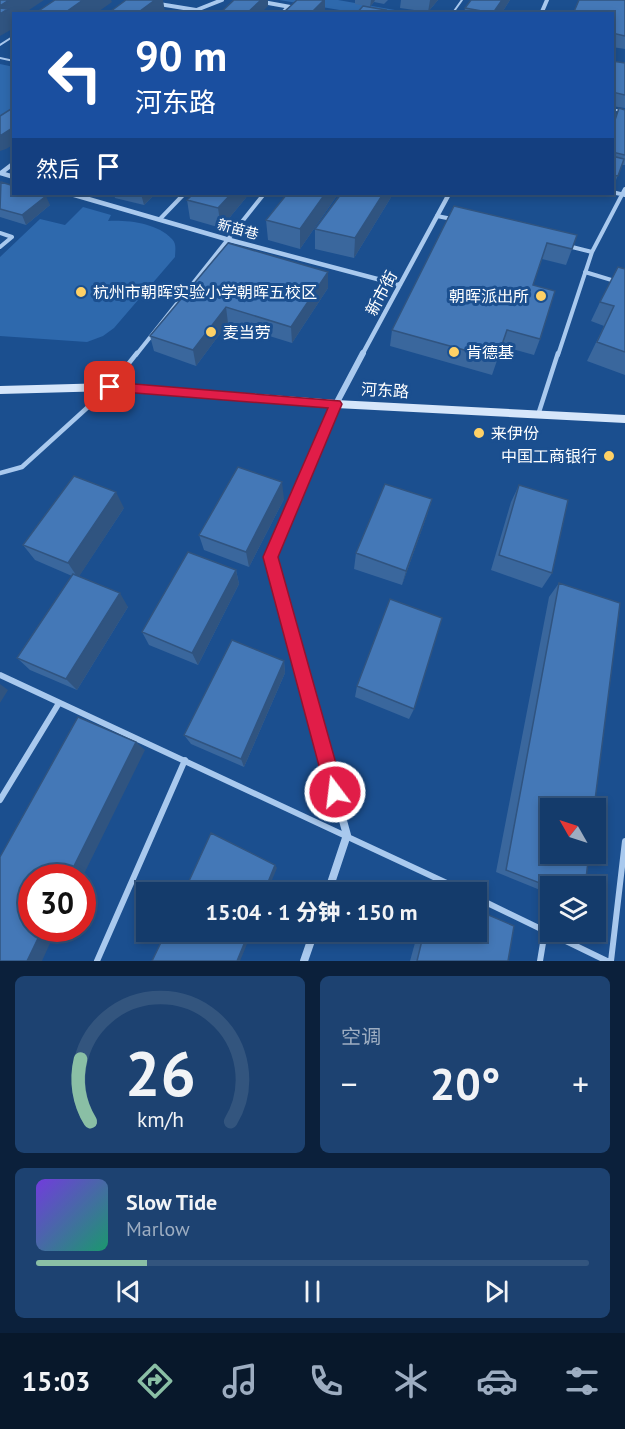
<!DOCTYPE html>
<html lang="zh">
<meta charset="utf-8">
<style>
:root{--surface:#143b6b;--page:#1d4271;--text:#f1f3f6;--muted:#9dadc1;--line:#33557e;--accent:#8abfa5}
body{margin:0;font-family:"PT Sans","Noto Sans SC",sans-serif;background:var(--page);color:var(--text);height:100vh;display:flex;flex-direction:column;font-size:22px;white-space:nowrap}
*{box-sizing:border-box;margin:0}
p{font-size:20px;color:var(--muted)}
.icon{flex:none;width:33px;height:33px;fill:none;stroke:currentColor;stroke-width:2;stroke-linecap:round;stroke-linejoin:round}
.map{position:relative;height:961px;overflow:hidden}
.panel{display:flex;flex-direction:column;gap:15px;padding:15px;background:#0b203b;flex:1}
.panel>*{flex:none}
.banner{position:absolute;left:12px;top:12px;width:602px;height:183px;border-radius:0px;box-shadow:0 3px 9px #0003,0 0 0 2px var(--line);background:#1a4fa0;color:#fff;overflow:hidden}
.needle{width:39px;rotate:309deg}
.fabs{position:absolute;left:540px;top:798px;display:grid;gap:12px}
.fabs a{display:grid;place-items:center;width:66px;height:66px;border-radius:0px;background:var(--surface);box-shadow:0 3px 9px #0003,0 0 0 2px var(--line);font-size:30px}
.speed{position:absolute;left:18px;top:864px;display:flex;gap:12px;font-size:30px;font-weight:700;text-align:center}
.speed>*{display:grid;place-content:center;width:78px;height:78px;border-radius:50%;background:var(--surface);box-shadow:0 3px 9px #0003,0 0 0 2px var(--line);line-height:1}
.speed .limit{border:9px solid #d22;background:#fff;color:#111}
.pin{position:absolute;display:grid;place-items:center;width:51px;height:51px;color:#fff;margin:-26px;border-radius:12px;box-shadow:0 3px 9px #0006}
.me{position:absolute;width:66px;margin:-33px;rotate:345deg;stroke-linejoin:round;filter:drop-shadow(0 0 4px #0008)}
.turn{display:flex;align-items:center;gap:21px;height:126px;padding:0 24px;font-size:27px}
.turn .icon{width:78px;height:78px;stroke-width:2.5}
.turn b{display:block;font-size:42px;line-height:51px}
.then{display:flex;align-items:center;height:57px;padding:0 24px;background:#0003;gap:12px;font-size:22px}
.big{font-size:45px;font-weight:800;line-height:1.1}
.panel .card{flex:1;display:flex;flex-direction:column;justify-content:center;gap:9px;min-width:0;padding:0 21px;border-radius:9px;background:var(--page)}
.panel .dial{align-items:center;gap:0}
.dial svg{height:156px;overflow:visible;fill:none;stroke:var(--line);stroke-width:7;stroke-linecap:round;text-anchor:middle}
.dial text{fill:var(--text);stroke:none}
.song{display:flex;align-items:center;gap:18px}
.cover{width:72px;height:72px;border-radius:9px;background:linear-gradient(135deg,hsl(260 70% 55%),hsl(160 70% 35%))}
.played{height:6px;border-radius:3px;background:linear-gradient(90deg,var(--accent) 20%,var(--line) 20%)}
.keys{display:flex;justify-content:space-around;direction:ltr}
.heat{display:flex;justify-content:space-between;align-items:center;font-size:33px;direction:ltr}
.panel .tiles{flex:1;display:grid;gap:15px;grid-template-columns:1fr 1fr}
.card:last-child{grid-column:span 2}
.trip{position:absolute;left:136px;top:882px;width:351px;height:60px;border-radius:0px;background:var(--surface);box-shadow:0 3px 9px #0003,0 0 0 2px var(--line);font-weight:800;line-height:60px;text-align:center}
.tab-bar{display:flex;height:96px;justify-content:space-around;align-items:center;background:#08182b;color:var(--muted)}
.tab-bar .icon{width:42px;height:42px}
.tab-bar .active{color:var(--accent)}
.tab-bar b{font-size:27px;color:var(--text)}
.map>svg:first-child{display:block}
.green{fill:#2e69ad}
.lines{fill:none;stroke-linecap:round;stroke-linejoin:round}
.lane-far3{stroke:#a9c9ee;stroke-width:2}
.lane-far2{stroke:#a9c9ee;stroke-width:4}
.lane-far1{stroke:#a9c9ee;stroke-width:4.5}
.lane{stroke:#a9c9ee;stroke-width:6}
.street-far3{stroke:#a9c9ee;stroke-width:4}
.street-far2{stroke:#a9c9ee;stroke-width:4.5}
.street-far1{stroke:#a9c9ee;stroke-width:6}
.street{stroke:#a9c9ee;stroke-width:8}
.secondary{fill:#d6e6fa;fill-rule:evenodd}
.wall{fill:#3a679d}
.shaded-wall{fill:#305480}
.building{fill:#4478b7;stroke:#305480;stroke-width:1.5}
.route{fill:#e11d48;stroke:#92132f;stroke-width:1.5}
.poi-dot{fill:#ffd166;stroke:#1b4f8f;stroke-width:2}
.labels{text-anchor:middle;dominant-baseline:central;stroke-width:6;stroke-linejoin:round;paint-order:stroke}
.far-street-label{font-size:14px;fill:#fff;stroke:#1b4f8f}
.poi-label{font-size:16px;fill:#fff;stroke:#1b4f8f;text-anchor:start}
.street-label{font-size:16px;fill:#fff;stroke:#1b4f8f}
</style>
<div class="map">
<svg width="625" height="961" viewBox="0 0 625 961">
<rect width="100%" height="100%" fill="#1b4f8f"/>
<path class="green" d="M279,0h59l74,13h-54z
M0,64l14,3 -1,49 -13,9z
M83,207l28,8 -3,6c20,-1 49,2 64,18 5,5 3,12 3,18l-61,71 -11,8 -16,6 -87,-6v-79l40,-38 25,6z"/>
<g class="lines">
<path class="lane-far3" d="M280,14l8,-8
M452,14l10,-14
M0,45l14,-9
M0,58l14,3
M612,109l13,3"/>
<path class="lane-far2" d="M612,192l13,3
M437,216l15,3
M160,219l24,-25
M0,233l12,4 -12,10
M568,246l24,6
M585,272l40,12
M136,355l128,-161
M558,355l34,-103 33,-63"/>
<path class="lane-far1" d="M538,415l20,-62
M0,473l22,-6 88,-80 27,-34"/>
<path class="lane" d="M0,675l466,217
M0,800l59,-97
M477,898l130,63
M97,961l88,-201
M540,961l5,-30
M611,961l14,-120"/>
<path class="street-far3" d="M252,0l44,8
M159,4l37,6
M194,11l28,-11
M318,11l11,3
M541,14l6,-14"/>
<path class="street-far2" d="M0,173l14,4
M1,173l13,-10
M71,194l155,45 174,46
M362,355l87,-161"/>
<path class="street-far1" d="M287,618l-17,-61 66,-153 27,-51"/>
<path class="street" d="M286,616l61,219 -19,57
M304,961l10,-29"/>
<path class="secondary" d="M110,383l226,17 289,15v8l-289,-15 -226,-17 -110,3v-8z"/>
</g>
<path class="wall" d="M355,0h33l-4,4 -10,-2 -4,5 -15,-3z
M401,0h37l-10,12 -28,-4z
M510,0l-9,14h-37l1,-6z
M625,0v49l-13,-2v-33z
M612,61l13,2v45l-13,-2z
M619,108l6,2v55h-3l-8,20h-2v-58z
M0,183l50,22 -24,20 -26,-8z
M114,194h41l-11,11 -29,-7z
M249,194l-28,34 -31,-9 -3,-19z
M287,194h51l-38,55 -32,-9 -2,-20z
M341,194h52l-39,64 -39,-9v-20z
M454,206l118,43 -6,16 -24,-6 -9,26 7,54 -6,16 -32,-9 -10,29 -102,-29 2,-16z
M228,243l100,29v16l-36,55 -64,-20 -32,43 -42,-15 -4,-15z
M625,269v106l-38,-14 17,-35 -13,-5 9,-19z
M519,485l33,88 -10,15 -51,-18 20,-68z
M284,499l-35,68 -45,-17 -5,-15z
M432,499l-5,16 -25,70 -48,-16 2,-16z
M124,508l-45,68 49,31 -51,83 -47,-20 -13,-12 55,-82 -37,-16 -12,-15z
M236,570l3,14 -41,81 -49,-20 -7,-13z
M559,583l-9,303v8l-54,-22 53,-275z
M284,661l1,12 -41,94 -53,-23 -7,-9z
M357,686l57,23 -5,10 -54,-22z
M418,932h59l31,29h-98z"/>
<path class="shaded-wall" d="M9,0h35l-21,14h-9v5l-3,2 3,7 -14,8v-30z
M83,0h28l1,2 -17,12h-32z
M155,0h8l2,12 -1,2h-28z
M261,0h7v6l-8,8h-14z
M324,0h1v14h-15z
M371,0h4l-1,2 -4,5z
M430,0h8l-10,12z
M502,0h8l-9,14h-8z
M14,127v17l-8,5 -6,2v-15z
M141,194h14l-11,11z
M231,194h18l-28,34 -3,-20z
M325,194h13l-38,55v-20z
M383,194h10l-39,64 1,-20z
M46,196l4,9 -24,20 -4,-10z
M328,272v16l-36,55 -1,-16z
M226,307l2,16 -32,43 -3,-16z
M282,482l2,17 -35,68 -3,-15z
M116,492l8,16 -46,70 -10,-15z
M432,499l-5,16 -25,70 4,-14z
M236,570l3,14 -41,81 -6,-12z
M120,593l8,14 -51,83 -11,-11z
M284,661l1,12 -41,94 -3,-8z
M0,684l8,6 -8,13z
M136,742l9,8 -63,128h-14z
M275,865l2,3 -10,24h-3z
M43,928h14l-15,33h-15z
M249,932h3l-12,29h-3z"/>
<path class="building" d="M0,0h9l-9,6z
M55,0h28l-20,14h-29z
M126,0h29l-19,14h-29z
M234,0h27l-15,14h-27z
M297,0h27l-14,14h-28z
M471,0h31l-9,13 -28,-5z
M579,0h46v36l-13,-3v-19h-39z
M363,6l23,4 -2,4h-28z
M0,8l8,1 -8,5z
M612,61l13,2v32l-13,-3v-8l3,-8 -3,-1z
M14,107v20l-14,9v-20z
M619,108l6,2v45l-13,-3v-23z
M612,156l12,3 -6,17 -6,-1z
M1,182l13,4v8h24l8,2 -24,19 -22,-6z
M193,194h38l-13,14 -31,-8z
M287,194h38l-25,35 -34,-9z
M341,194h42l-28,44 -40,-9z
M454,206l123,29 -5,14 -25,-6 -14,42 22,6 -15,48 -33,-9 -10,29 -105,-29z
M228,243l100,29 -37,55 -65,-20 -33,43 -43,-14z
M618,267l7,2v83l-28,-10 17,-36 -14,-4z
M238,467l44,15 -36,70 -47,-17z
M74,476l42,16 -48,71 -45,-18z
M385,484l47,15 -26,72 -50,-18z
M519,485l49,15 -16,73 -53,-18z
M188,552l48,18 -44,83 -50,-21z
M73,574l47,19 -54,86 -49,-21z
M559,583l61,20 -26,205h-44v46h39l-4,32h-35v1l-44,-17z
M390,599l52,19 -28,91 -57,-23z
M232,640l52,21 -43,98 -57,-24z
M78,717l58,25 -68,136h-36v50h11l-16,33h-27v-104z
M211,833l64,32 -11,27h-80z
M477,910l37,16 -6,35h-91l7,-29h53z
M166,932h83l-12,29h-85z"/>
<path class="route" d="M110,382l230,19 2,3 -64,153 66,235 -2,7 -7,2 -6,-2 -3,-7 -63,-235 65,-149 -218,-17 -6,-4z"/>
<g class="poi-dot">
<circle cx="81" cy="292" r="6"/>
<circle cx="541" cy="296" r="6"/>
<circle cx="211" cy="332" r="6"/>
<circle cx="454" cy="352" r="6"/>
<circle cx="479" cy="433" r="6"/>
<circle cx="609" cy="456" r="6"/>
</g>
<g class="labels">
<g class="far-street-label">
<text transform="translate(238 229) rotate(15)">新苗巷</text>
</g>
<g class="poi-label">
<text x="93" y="292">杭州市朝晖实验小学朝晖五校区</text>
<text x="529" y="296" text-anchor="end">朝晖派出所</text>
<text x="223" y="332">麦当劳</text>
<text x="466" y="352">肯德基</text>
<text x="491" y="433">来伊份</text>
<text x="597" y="456" text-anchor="end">中国工商银行</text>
</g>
<g class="street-label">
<text transform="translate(381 293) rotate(-62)">新市街</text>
<text transform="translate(385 390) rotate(3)">河东路</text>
</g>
</g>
</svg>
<div class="fabs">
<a><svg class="needle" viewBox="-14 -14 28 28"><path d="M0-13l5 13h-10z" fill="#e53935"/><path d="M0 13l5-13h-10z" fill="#9dadc1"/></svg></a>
<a><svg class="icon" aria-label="layers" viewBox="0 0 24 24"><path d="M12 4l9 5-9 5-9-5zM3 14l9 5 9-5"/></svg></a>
</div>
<div class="speed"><div class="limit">30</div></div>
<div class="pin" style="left:110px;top:387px;background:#d93025"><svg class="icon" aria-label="arrive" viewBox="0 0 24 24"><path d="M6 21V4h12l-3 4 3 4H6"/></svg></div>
<svg class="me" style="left:335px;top:792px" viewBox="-20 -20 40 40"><circle r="17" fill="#e11d48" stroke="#fff" stroke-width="3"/><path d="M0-11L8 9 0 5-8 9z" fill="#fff"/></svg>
<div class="trip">15:04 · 1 分钟 · 150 m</div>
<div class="banner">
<div class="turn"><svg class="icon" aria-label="left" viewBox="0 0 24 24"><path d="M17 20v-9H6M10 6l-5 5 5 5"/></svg><div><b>90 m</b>河东路</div></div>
<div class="then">然后<svg class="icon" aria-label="arrive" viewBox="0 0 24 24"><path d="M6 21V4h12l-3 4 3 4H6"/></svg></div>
</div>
</div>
<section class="panel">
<div class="tiles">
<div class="card dial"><svg viewBox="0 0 100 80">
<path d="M14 69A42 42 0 1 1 86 69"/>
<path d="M14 69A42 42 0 0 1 9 37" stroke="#8abfa5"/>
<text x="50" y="56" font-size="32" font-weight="700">26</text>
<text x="50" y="72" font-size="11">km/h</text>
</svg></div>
<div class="card"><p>空调</p>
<div class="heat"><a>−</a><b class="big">20°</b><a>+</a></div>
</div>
<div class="card">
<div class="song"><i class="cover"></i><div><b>Slow Tide</b><p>Marlow</p></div></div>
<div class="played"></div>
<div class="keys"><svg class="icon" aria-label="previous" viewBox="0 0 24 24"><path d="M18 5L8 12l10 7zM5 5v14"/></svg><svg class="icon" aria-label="pause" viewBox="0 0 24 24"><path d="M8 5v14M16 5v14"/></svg><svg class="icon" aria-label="next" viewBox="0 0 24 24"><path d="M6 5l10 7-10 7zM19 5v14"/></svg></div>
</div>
</div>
</section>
<nav class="tab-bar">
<b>15:03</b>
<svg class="icon active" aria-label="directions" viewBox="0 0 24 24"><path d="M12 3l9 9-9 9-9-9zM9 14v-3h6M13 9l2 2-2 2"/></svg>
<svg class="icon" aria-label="music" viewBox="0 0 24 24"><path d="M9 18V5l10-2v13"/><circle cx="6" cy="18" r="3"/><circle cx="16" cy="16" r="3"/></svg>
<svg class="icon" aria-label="phone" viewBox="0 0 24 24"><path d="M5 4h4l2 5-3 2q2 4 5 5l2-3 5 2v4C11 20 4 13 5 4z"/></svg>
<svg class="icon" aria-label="climate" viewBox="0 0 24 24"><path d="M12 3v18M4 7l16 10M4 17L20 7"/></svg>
<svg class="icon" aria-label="car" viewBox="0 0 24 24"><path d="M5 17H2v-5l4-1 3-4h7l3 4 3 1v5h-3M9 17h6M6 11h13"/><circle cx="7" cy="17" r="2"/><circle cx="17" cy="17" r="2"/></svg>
<svg class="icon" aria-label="filters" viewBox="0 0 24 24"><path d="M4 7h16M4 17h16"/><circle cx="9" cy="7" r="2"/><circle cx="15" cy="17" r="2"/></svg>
</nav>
